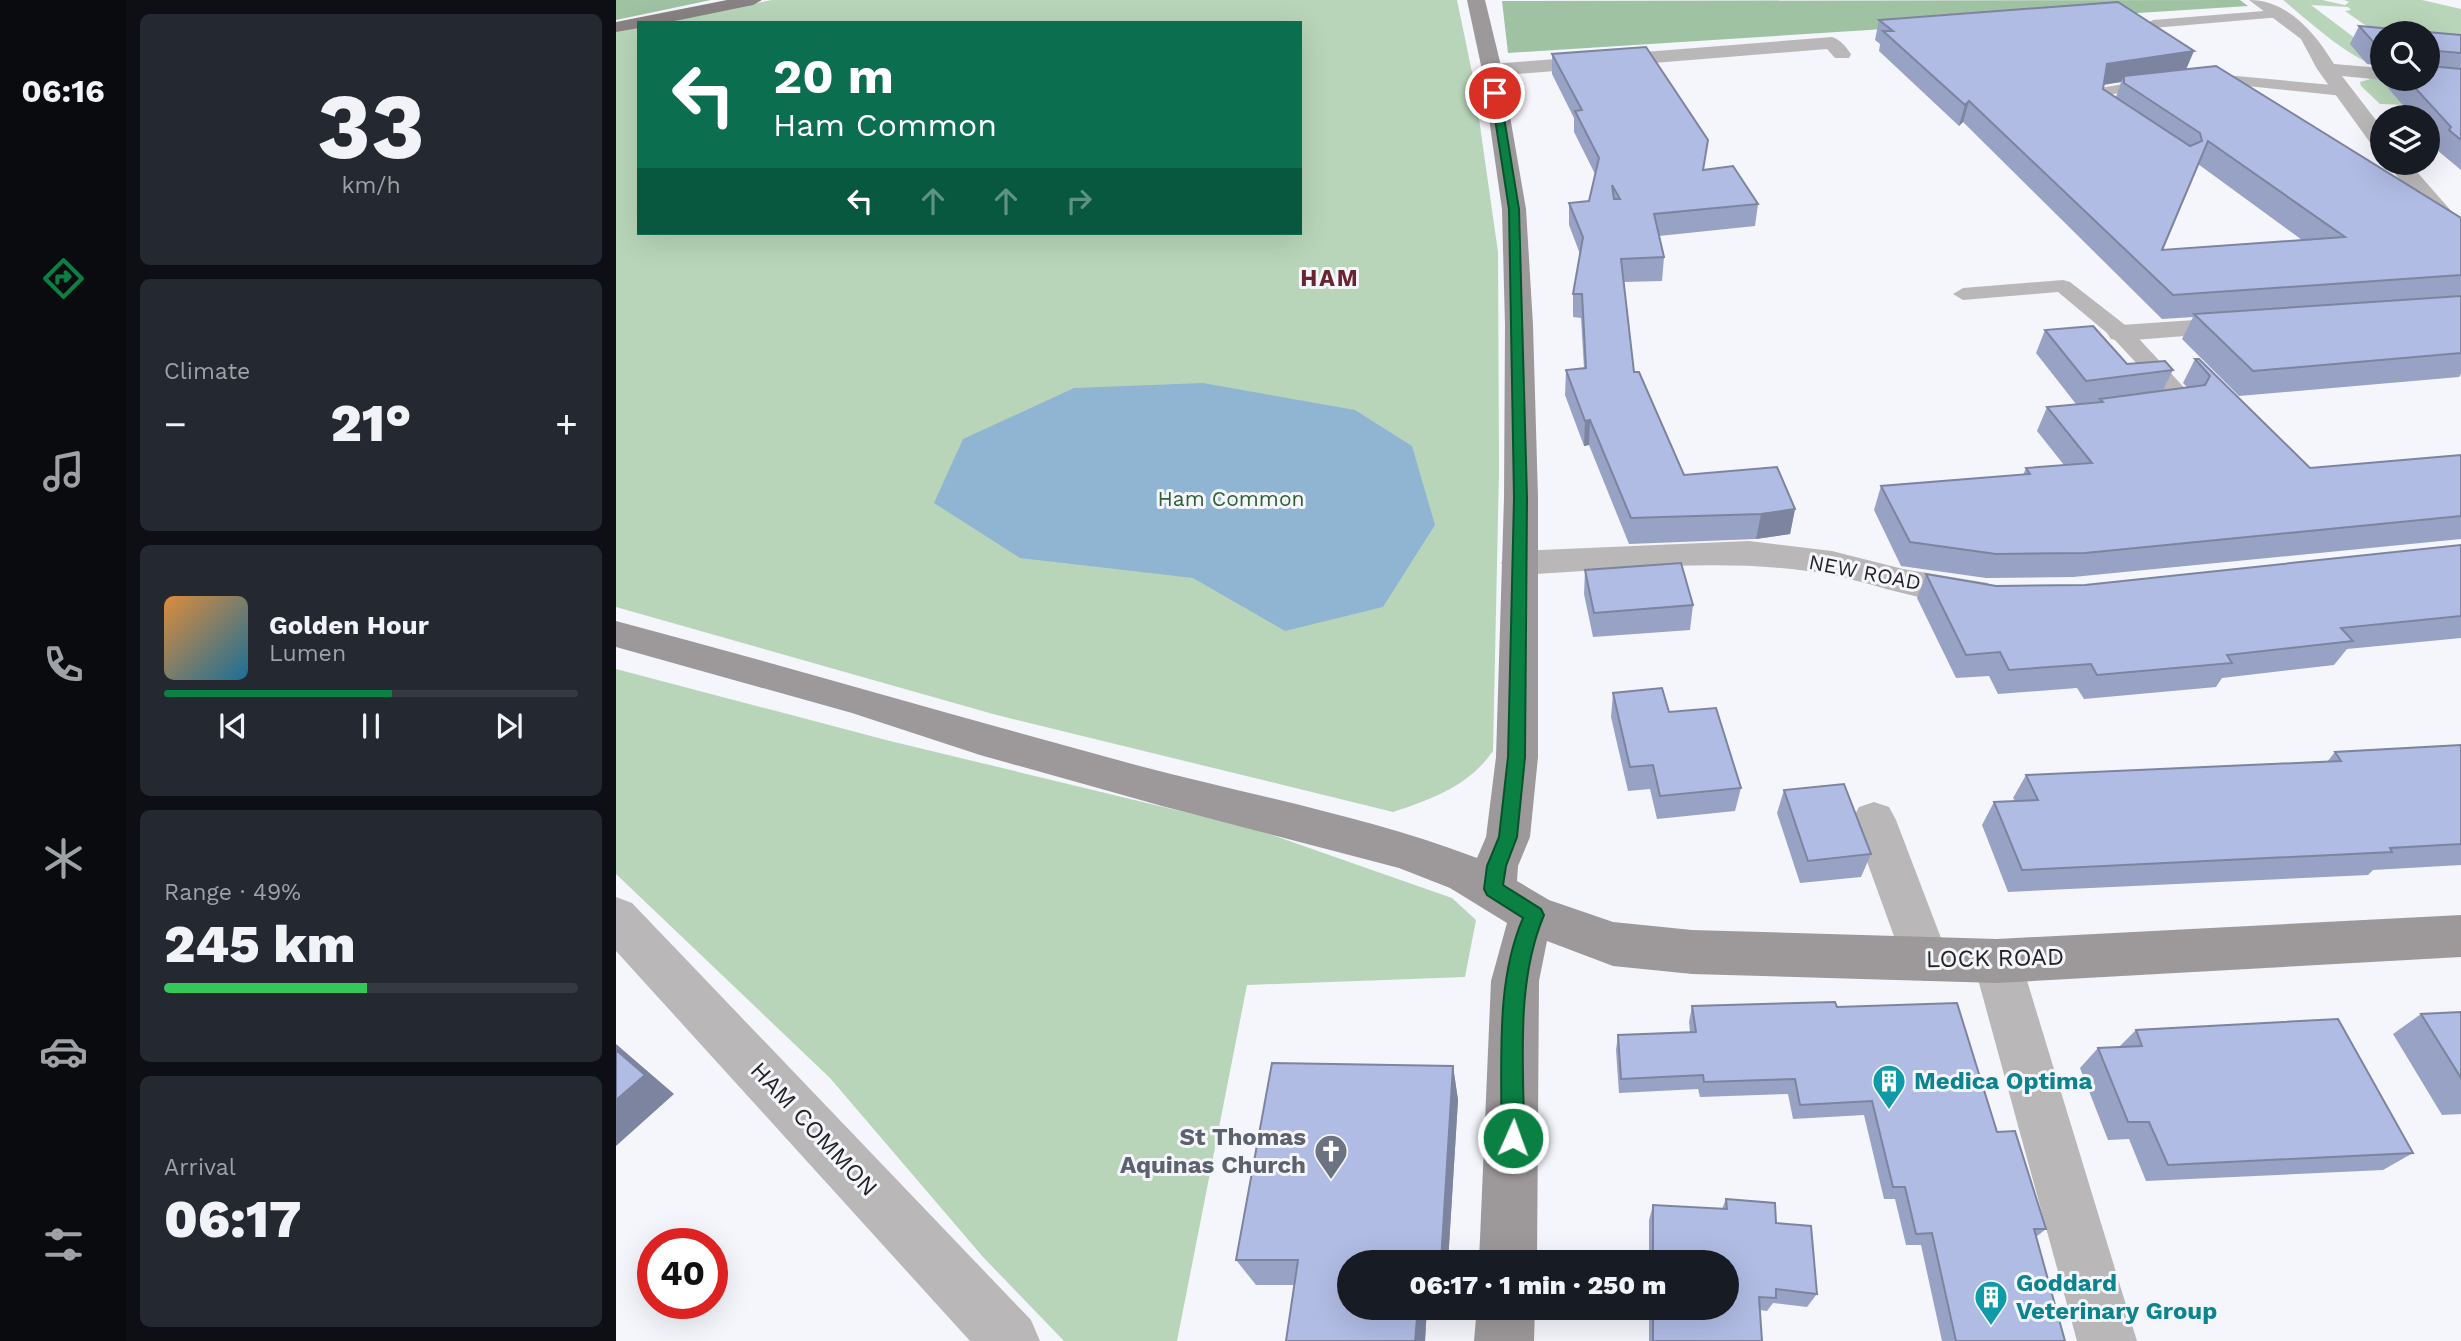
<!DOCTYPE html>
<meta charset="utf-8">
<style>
:root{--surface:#171b24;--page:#242831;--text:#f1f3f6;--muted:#9ea1a6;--line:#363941;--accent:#0b8043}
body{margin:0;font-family:"Work Sans",sans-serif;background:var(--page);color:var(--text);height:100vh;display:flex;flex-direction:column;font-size:26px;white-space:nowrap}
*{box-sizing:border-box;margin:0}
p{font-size:23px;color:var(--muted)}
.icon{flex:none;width:38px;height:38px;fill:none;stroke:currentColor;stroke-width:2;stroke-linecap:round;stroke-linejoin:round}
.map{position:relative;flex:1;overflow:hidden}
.sheet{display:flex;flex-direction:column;gap:14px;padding:14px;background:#0d0f14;width:490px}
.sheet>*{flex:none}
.top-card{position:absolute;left:21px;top:21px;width:665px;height:214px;border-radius:0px;box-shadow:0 7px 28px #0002;background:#0b6e4f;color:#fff;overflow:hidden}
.controls{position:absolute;left:1754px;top:21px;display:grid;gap:14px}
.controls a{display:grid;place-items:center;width:70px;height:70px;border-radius:50%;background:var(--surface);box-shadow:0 7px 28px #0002;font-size:35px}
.speed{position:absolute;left:21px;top:1228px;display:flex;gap:14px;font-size:35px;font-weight:700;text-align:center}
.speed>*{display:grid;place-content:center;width:91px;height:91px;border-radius:50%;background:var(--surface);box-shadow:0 7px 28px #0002;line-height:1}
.speed .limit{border:10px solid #d22;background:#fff;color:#111}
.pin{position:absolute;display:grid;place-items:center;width:60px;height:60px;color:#fff;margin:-30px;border:4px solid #fff;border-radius:50%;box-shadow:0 2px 7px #0007}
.me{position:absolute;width:77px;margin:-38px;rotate:2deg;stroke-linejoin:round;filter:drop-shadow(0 0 5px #0008)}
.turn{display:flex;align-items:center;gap:24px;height:147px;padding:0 21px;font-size:32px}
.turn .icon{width:91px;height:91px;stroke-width:2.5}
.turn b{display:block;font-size:49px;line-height:60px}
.lanes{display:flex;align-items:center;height:66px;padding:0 21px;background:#0003;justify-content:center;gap:35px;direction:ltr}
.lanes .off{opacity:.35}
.big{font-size:52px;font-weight:800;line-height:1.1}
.sheet .tile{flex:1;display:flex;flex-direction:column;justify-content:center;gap:10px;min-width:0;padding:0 24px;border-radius:10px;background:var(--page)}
.sheet .dial{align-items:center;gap:0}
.dial b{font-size:91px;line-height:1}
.song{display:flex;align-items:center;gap:21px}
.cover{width:84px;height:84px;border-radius:10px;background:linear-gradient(135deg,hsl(30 70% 55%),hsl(200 70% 35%))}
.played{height:7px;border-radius:4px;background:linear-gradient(90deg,var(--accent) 55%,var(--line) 55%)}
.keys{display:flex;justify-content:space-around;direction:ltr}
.heat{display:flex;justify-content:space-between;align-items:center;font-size:38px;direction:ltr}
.charge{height:10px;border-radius:5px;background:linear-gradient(90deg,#34c759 49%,var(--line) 0)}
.trip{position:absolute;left:721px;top:1250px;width:402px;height:70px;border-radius:35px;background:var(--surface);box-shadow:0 7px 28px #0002;font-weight:800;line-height:70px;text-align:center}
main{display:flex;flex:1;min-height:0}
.dock{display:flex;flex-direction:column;width:126px;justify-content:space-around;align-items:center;background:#090b0e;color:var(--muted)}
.dock .icon{width:49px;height:49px}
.dock .selected{color:var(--accent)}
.dock b{font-size:32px;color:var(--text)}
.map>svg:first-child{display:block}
.green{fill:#b8d5b9}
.forest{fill:#9fc2a2}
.water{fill:#90b5d3}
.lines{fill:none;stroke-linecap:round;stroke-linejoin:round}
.lane{fill:#bab7b8;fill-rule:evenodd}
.street{fill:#bab7b8;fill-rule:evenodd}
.secondary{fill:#9d9899;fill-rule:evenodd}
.primary{fill:#888283;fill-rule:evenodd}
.wall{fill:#98a2c4;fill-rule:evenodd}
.shaded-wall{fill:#7c84a0}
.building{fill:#b1bce4;stroke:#7c84a0;stroke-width:2;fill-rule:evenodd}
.route{fill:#0b8043;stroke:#07532c;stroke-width:2}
.labels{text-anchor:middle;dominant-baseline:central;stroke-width:6;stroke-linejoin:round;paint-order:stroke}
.park-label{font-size:21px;fill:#2e6034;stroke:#f4f6fc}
.street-label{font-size:21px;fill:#232325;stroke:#f4f6fc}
.far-district-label{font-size:23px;font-weight:bold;letter-spacing:2px;fill:#6a242f;stroke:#f4f6fc}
.near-street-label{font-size:24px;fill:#232325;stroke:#f4f6fc}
.near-culture-label{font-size:24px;font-weight:bold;fill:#0d838f;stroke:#f4f6fc;text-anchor:start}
.near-worship-label{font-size:24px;font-weight:bold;fill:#5b616d;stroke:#f4f6fc;text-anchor:end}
</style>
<main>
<nav class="dock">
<b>06:16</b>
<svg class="icon selected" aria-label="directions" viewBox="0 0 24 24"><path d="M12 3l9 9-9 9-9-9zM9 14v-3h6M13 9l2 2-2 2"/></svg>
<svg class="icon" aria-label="music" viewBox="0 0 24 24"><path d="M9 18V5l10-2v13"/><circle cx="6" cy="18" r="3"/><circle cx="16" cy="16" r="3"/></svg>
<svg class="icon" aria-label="phone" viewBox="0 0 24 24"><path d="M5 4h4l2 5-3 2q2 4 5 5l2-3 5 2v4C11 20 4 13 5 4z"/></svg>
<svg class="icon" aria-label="climate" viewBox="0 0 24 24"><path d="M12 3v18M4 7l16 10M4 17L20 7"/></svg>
<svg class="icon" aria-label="car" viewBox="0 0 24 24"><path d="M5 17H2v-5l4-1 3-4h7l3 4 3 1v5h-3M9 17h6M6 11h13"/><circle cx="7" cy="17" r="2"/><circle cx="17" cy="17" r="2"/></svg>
<svg class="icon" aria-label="filters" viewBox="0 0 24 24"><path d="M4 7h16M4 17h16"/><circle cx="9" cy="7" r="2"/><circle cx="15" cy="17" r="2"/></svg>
</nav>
<section class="sheet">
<div class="tile dial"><b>33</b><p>km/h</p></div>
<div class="tile"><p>Climate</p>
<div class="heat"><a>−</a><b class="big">21°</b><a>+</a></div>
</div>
<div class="tile">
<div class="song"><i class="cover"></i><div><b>Golden Hour</b><p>Lumen</p></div></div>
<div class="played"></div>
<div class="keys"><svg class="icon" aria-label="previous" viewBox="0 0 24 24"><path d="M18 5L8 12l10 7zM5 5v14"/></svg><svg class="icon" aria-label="pause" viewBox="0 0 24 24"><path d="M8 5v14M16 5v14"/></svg><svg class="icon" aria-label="next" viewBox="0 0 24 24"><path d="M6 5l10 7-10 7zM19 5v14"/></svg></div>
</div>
<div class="tile"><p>Range · 49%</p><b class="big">245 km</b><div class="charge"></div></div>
<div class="tile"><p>Arrival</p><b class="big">06:17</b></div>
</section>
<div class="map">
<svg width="1845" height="1341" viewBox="0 0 1845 1341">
<rect width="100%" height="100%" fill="#f4f6fc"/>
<path class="green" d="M156,0h685l16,77 25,175 1,218 -6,281c-24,35 -61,48 -100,61l-400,-98 -377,-107v-576l23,-5v207h661v-210h-643z
M1667,0h39l23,5 4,-3 -5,-2h78l39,9v45l-34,-21h-45v4l-37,-26 6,-1 -3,-3 -37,-2 49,37 22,1v24c-31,-6 -73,-46 -99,-67z
M1758,78l47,5 -13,22 -28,-1 -19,-18 -1,-4z
M0,669l274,72 365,88 197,69 24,22 -11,57 -218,8 -70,356h-113l-81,-84 -153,-179 -214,-204z"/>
<path class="forest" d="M0,0h95l-95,20z
M1624,0l8,6 -740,47 -6,-52z"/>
<path class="water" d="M587,383l152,27 57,36 23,79 -52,82 -98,24 -92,-53 -173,-20 -86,-55 29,-64 111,-51z"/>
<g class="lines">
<path class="lane" d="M1660,10l7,4 -2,3 -128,11 -7,-4 7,-4z
M1588,73l139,13 8,5 -8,5 -144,-15 -3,-3z
M1542,78l8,5 -3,3 -50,8v12l14,10v6h-12l-18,-14 3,-20z
M1447,280l7,2 59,46 63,68 4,5 -4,5 -31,5 -8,-2 -4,-5 4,-5 14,-3 -54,-58 -55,-46 -95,8 -10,-6 10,-6z"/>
<path class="street" d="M1633,0c39,0 66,33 85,64l48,4v11h4l-4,1 -40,-4 40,52v21l-8,-1 -57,-79 -16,-30z
M1216,37c9,3 14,10 19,17l-2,4h-14l-8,-9 -335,27 -10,-6 10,-6z
M1770,163h23l52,59v22l-9,-2z
M1623,317l10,2 4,6 -4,6 -128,10 -10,-2 -4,-6 4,-6 10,-2z
M1133,541l83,10 71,18 85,14 5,9 -5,9c-40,11 -114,-18 -156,-26 -102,-19 -210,-5 -313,0l-12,-4 -6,-8 6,-8 12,-4z
M1258,802l15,5 7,13 53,139 -7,16 -17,6 -17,-6 -56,-155 7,-13z
M0,897l16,6 399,417 9,21h-70l-354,-390z
M1381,939l17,6 7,16 116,380h-60l-104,-380 7,-16z"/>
<path class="secondary" d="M851,0h18l17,70 24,139 7,116 5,173v259l-8,80 -12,29 -1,15 32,19 64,22 79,8 305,9 464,-24v42l-464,26 -305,-9 -79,-8 -66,-25 -8,40 -2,281h-58l12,-281 16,-58 -57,-35 -51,-20 -237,-62 -182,-51 -128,-42 -236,-66v-26c174,46 346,97 520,144 114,30 230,51 341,93l9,-21 10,-80 8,-259 1,-173 -3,-116 -20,-139z
M861,1307h58l-1,34h-60z"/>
<path class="primary" d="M111,0h35l-9,5 -88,18h-26v5l-23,4v-10z"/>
</g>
<path class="wall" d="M1263,20l308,49 274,149v156l-2,3 -220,19 -57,-57 11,-22 -31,2 -199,-197 -4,4 -80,-75 1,-7 -5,-4zM1505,82l-5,15 -13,-8 1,-4zM1582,164l104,76 -140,10z
M1743,26l102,9v135l-24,-20 2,-3 -12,-14v-16h-14l-30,-35 2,-3h42l-45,-46v33l-15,-2 -17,-20z
M936,54l152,115 54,35 -3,22 -96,10 5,21 -2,24 -38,1 10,90 50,103 111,34 -5,25 -34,5 -127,5 -40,-99 -5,1 -19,-51 1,-25 18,-2 -3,-50 -8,-1v-23l7,-40 -11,-29v-22l20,-2 6,-27 -21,-42v-14l-22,-44z
M1429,330l82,34 46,6 -10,20 24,-3 -4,-4 12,-24 115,109 151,-13v84l-388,38 -87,1 -85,-12 -27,-56 7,-24 142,-11 3,-7 38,-3 -27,-34 10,-24 29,-3 -40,-51z
M1845,545v93l-114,11 -13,16 -112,13 -6,9 -132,12 -7,-11 -79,6 -9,-18 -33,2 -39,-80 9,-24 70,12 89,-1z
M969,570l108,35 -3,25 -97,7 -9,-43z
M997,693l56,19 72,76 -6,23 -78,8 -7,-30 -22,2 -17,-74z
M1845,745v120l-88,5 -5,5 -360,17 -26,-67 12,-23 21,-1 -2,-3 13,-23 301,-13 8,-10z
M1168,790l87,64 -10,23 -61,6 -23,-70z
M1076,1006l145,1 160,125 49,97 -10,8 29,104h-123l-21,-96h-15l-11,-46h-11l-20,-84 -71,4 -5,-25 -88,3 -2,-8 -79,4 -3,-43 2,-15 72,-3 -1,-10z
M1845,1012v102l-19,1 -49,-81 28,-20z
M1520,1030l277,123 -30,17 -237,11 -17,-42 -21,1 -28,-72 18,-20 21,-1z
M837,1066l5,34 -10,162h-99v45h78l-2,34 -131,-56h-38l-20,-25z
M1110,1199l50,24 41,71 -10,13 -34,-4 -6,8 -7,-1 2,31h-113v-34h78v-45h-78v-42l4,-15 69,4z"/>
<path class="shaded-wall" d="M1578,51l-9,21 -61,4 -3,6 -21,3 7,-21z
M1819,58l-8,13v-11z
M1353,101l-6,21 -4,4 6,-21z
M974,420l-1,25 -5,1 1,-25z
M1179,509l-5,25 -34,5 5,-25z
M0,1044l58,50 -58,52z
M837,1066l5,34 -10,162h-7z
M802,1307h9l-2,34h-10z"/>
<path class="building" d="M1502,2l76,49 -87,13 -4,25 87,57 12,-5 -2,-8 -76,-50v-7l92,-10 245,152v57l-288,20 -204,-194 -4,4 -82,-74h10l-14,-11zM1592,141l137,96 -183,13z
M1743,26l102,9v18l-23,-2 -3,7 -8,2v-27h-45v13h-5z
M1030,47l62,93 -5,30 30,-4 25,38 -104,10 10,43 -43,2 13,113h5l45,103 93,-8 18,42 -34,5 -130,4 -41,-98 -5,1 -19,-51 20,-2 -4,-74h-9l10,-57 -14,-34 20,-2 10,-43 -24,-47 7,-1 -30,-56zM996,185l8,14h-6z
M1811,62l3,4 31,3v71l-12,-10 2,-3 -44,-48h20z
M1845,296v57l-208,18 -59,-57z
M1477,326l34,38 38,-3 8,9 -87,11 -41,-51z
M1579,359h4l111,109 151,-13v61l-376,37 -89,1 -86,-12 -29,-56 149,-12 -4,-6 66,-5 -45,-56 56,-5 -3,-3 105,-14 5,-9z
M1845,545v71l-120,12 12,13 -126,14 5,8 -135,12 -6,-11 -82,6 -9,-18 -34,3 -40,-81 70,12 89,-1z
M1065,563l12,42 -99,8 -9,-43z
M1046,688l7,24 47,-4 25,80 -81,8 -7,-31 -23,2 -17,-74z
M1845,745v99l-71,4 2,4 -370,18 -28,-68 44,-2 -12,-25 315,-14 -6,-9z
M1228,784l27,70 -63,7 -24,-71z
M1219,1002l2,5 120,-4 40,129 18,-1 31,98h-12l31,112h-109l-24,-108 -16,1 -11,-47h-12l-21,-86 -72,4 -5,-26 -91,3 -1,-7 -82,4 -3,-44 78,-3 -4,-26z
M1845,1012v66l-40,-64z
M1722,1019l75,134 -245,12 -19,-43h-21l-30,-74 44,-2 -6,-16z
M0,1050l29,25 -29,25z
M656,1063l181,3 -12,196h-92v45h69l-3,34h-129l12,-81h-62z
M1110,1199l49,4 1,20 35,3 6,68 -41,-5v9l-17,-1 3,44h-109v-34h74v-45h-74v-57l74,4z"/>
<path class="route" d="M879,91l5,2 19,116 8,289 -2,259 -8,80 -11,29 -3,19 38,24 3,6c-29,69 -20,149 -20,223l-4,7 -7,4 -8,-4 -4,-7c2,-73 -7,-152 22,-220l-36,-23 -3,-6 3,-23 12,-29 9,-80 6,-259 -5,-289 -18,-116z"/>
<defs>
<symbol id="building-pin" viewBox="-11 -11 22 30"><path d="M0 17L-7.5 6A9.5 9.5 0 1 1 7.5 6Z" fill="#0f9aa8" stroke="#f4f6fc"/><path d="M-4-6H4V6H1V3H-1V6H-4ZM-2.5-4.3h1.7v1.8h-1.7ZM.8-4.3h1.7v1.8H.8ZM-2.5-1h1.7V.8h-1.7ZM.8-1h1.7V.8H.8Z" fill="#fff"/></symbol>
<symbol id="church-pin" viewBox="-11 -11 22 30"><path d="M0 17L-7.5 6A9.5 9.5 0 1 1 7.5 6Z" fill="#6b7280" stroke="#f4f6fc"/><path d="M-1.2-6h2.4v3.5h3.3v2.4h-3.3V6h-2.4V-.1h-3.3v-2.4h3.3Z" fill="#fff"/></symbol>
</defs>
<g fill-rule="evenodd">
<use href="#building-pin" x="1254" y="1062" width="38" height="52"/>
<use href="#church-pin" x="696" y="1132" width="38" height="52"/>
<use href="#building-pin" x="1356" y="1278" width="38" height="52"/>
</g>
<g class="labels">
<g class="park-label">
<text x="615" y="498">Ham Common</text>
</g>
<g class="street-label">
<text transform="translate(1249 572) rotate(11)">NEW ROAD</text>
</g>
<g class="far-district-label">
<text x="714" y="278">HAM</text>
</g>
<g class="near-street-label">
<text transform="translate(1379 958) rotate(-1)">LOCK ROAD</text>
<text transform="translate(198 1129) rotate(47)">HAM COMMON</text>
</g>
<g class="near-culture-label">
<text x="1298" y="1081">Medica Optima</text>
<text x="1400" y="1283">Goddard<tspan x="1400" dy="28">Veterinary Group</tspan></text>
</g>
<g class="near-worship-label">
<text x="690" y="1137">St Thomas<tspan x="690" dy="28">Aquinas Church</tspan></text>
</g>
</g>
</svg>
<div class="controls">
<a><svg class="icon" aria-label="search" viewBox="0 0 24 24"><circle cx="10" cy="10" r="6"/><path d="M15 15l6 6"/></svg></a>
<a><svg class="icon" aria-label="layers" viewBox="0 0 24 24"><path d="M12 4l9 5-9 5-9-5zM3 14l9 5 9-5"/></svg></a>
</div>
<div class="speed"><div class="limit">40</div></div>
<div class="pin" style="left:879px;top:93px;background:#d93025"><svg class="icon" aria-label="arrive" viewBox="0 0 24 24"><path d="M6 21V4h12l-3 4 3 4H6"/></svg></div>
<svg class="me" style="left:897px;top:1138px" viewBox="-20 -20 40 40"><circle r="17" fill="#0b8043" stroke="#fff" stroke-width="3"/><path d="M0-11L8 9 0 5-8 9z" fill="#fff"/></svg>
<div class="trip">06:17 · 1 min · 250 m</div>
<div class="top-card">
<div class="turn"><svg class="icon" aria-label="left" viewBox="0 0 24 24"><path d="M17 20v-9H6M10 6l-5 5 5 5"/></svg><div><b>20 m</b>Ham Common</div></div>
<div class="lanes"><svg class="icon" aria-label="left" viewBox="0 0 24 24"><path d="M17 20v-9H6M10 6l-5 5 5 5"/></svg><svg class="icon off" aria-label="ahead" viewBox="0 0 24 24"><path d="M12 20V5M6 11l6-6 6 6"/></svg><svg class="icon off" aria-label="ahead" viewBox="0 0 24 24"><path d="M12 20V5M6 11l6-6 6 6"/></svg><svg class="icon off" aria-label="right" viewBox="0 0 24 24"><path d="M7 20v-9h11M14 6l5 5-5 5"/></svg></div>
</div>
</div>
</main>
